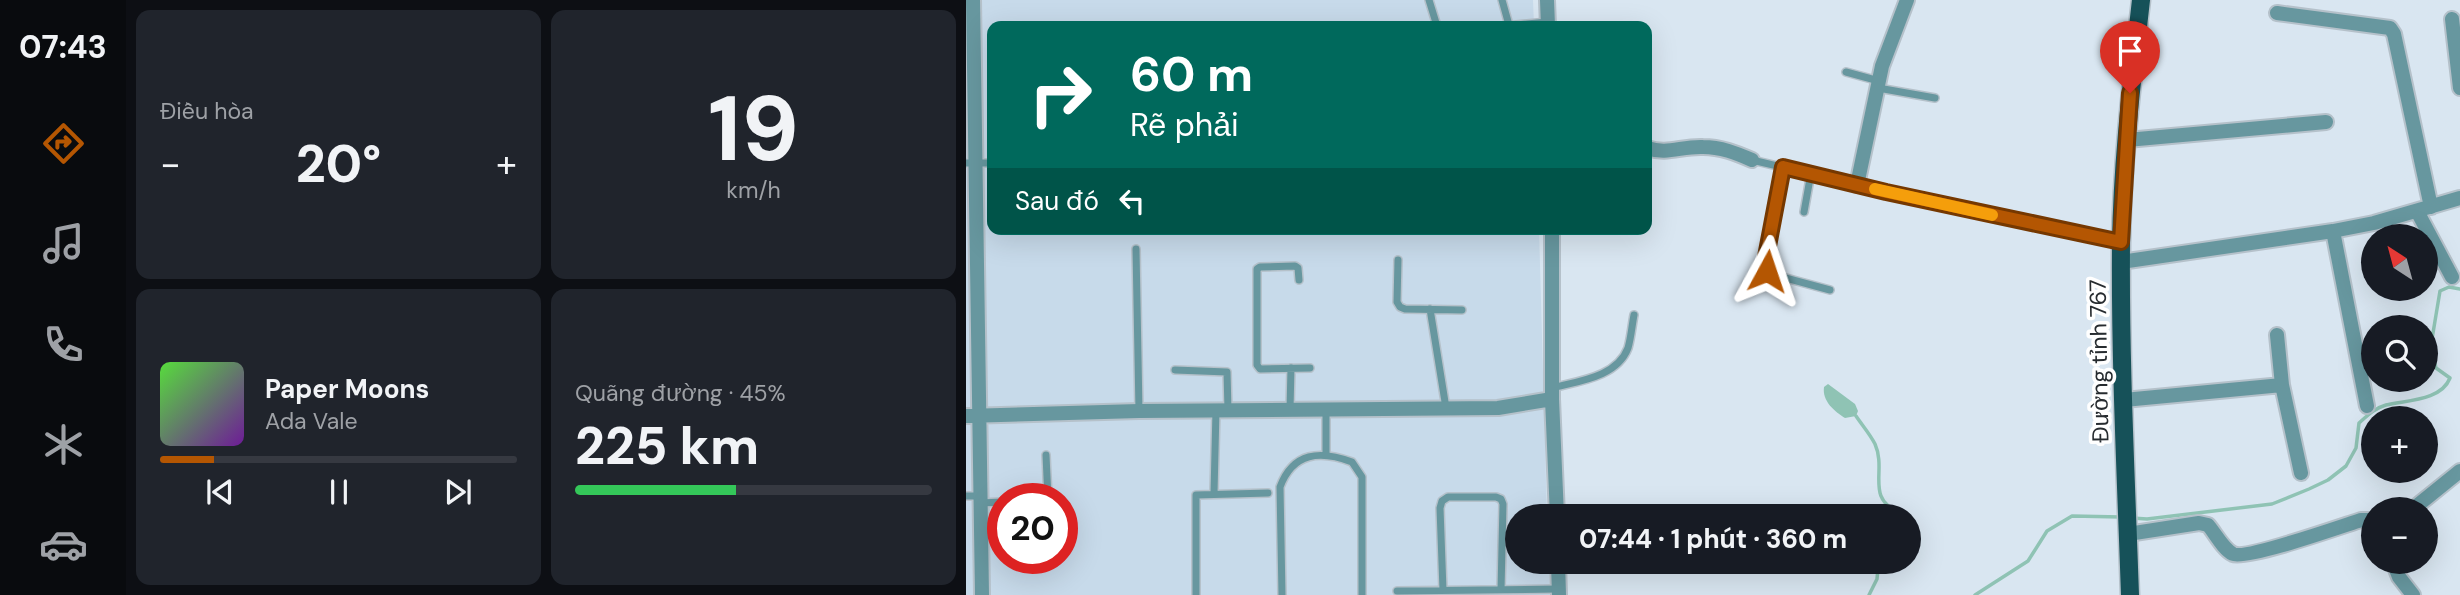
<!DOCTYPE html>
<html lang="vi">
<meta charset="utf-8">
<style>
:root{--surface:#171b24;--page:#20242c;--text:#f1f3f6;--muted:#9ea1a6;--line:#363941;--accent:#b45602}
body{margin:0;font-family:"DM Sans",sans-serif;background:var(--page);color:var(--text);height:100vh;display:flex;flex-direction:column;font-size:26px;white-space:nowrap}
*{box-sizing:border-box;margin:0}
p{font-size:23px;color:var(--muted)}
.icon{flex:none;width:38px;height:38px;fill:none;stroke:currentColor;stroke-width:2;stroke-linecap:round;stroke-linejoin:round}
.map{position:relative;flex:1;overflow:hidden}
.panel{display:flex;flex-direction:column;gap:10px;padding:10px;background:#0d0f14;width:840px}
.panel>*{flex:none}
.top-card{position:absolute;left:21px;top:21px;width:665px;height:214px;border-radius:14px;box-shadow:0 7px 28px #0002;background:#00695c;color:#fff;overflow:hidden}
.needle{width:46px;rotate:324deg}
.buttons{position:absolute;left:1395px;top:224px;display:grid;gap:14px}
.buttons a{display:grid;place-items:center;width:77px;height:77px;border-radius:50%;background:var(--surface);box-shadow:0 7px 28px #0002;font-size:35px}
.speed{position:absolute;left:21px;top:483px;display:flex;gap:14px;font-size:35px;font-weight:700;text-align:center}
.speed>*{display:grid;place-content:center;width:91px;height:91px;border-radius:50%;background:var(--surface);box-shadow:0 7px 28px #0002;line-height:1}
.speed .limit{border:10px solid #d22;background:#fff;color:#111}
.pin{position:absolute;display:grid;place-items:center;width:60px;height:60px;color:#fff;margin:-72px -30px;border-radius:50% 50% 50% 0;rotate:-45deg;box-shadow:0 0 7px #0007}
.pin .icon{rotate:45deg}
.me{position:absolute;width:77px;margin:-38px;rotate:5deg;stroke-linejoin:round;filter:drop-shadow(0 0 5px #0008)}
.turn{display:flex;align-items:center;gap:24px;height:147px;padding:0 28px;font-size:32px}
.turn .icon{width:91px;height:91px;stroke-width:2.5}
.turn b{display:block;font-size:49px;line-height:60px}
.then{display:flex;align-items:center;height:66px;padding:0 28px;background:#0003;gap:14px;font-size:26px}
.big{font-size:52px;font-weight:800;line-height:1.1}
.panel .tile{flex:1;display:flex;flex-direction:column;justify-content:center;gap:10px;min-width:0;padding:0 24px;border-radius:14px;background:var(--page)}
.panel .dial{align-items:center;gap:0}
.dial b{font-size:91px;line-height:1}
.song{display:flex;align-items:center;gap:21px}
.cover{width:84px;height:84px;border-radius:10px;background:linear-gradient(135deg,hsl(110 70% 55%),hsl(280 70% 35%))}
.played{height:7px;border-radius:4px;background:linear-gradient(90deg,var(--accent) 15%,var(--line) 15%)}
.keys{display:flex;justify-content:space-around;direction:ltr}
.heat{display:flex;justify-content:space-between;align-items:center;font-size:38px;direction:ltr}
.charge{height:10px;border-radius:5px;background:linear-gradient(90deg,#34c759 45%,var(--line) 0)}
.panel .tiles{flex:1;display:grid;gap:10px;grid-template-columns:repeat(2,1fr)}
.trip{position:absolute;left:539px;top:504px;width:416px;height:70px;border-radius:35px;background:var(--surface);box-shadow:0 7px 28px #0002;font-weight:800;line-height:70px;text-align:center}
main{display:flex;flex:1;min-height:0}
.tab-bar{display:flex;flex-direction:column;width:126px;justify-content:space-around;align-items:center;background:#090b0e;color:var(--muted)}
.tab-bar .icon{width:49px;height:49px}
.tab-bar .current{color:var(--accent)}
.tab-bar b{font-size:32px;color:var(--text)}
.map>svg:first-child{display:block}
.built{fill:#c7daea;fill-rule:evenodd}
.water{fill:#8fc3b4}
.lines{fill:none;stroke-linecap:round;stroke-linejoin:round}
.stream{stroke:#8fc3b4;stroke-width:3.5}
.service-casing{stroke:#b5c1ca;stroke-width:10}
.minor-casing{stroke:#b5c1ca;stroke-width:18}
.primary-casing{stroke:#b5c1ca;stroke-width:21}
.service{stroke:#67979f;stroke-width:7}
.minor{stroke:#67979f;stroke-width:14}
.primary{stroke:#165159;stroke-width:18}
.route-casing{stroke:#753801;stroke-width:18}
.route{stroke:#b45602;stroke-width:12}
.slow{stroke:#f59e0b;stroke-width:12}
.labels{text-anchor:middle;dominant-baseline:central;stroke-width:7;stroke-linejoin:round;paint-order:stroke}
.street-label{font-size:23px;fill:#272c30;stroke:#fff}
</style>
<main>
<nav class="tab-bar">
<b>07:43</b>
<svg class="icon current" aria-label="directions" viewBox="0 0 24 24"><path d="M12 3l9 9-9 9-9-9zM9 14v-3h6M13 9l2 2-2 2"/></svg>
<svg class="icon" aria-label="music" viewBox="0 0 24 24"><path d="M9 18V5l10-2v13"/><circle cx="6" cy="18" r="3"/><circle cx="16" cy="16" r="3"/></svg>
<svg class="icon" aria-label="phone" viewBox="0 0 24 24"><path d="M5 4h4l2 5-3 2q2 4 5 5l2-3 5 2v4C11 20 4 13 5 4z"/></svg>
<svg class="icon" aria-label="climate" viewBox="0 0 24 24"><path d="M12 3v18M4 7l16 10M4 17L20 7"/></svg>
<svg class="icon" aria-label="car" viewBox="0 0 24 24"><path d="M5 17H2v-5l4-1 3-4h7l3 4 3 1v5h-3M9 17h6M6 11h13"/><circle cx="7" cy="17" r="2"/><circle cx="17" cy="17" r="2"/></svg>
</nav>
<section class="panel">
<div class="tiles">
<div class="tile"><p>Điều hòa</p>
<div class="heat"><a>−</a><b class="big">20°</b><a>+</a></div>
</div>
<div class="tile dial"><b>19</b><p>km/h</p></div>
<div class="tile">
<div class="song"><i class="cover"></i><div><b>Paper Moons</b><p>Ada Vale</p></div></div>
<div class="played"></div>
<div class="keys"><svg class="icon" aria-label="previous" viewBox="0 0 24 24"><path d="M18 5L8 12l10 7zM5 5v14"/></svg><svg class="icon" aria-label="pause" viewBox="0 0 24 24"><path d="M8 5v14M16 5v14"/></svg><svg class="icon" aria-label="next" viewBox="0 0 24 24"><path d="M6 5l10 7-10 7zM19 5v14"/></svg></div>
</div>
<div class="tile"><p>Quãng đường · 45%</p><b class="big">225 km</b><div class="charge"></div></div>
</div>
</section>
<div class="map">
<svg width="1494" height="595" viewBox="0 0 1494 595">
<rect width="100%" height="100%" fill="#d9e6f1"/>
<path class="built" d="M0,0h567l1,26h-542v203h547l8,287h-30v46h32l1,33h-584zM37,499h59v59h-59z"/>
<path class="water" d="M862,384l27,20 3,7 -2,5 -11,2c-11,-7 -23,-17 -21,-31z"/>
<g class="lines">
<path class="stream" d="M890,416c6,9 14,18 19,28 12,27 -10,54 24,68v4
M1166,518l15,1 125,-15 37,-15 19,-9 18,-14 10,-18 3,-25c8,-7 16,-15 27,-18 20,-5 55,-4 64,-27l-14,-10 -5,-23 9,-54 9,-4 11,2
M903,595l8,-16 1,-11 15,-6
M1009,595l53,-34 19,-30 25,-15 49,1"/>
<defs>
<path id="service" d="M463,0l8,26
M536,0l7,25
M540,26l42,-4
M880,72l33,9
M912,88l57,10
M786,160l134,32 234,50
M0,163h26
M817,167l-18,95 2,9 8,4 55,15
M838,212l7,-39
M170,249l3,162
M432,260l-1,42 3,5 5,2 57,1
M333,280l-1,-12 -3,-2 -35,1 -3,2v96l3,4 50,-1
M464,309l16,99
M209,370l52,2 1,38
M586,388c27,-7 65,-11 76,-40 3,-10 4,-23 6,-33
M324,409l1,-41
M360,411v44
M80,455l2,44
M248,493l2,-83
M0,496h13
M14,503l23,-1
M477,590l-3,-82 2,-7 6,-4h48l5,2 2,5 -2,86
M431,591l162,-2
M230,595v-100l72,-2
M316,595l-2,-108c13,-35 40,-37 72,-25l10,15v118"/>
<path id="minor" d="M7,0l9,595
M581,0l1,26
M1311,13l113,15 4,6 37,173
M1486,19l8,69
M1161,140l199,-18
M681,148c21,7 34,-2 56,-1 18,0 33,6 49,13
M891,185l25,-119 25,-66
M1451,211l35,66
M586,229v170
M1367,231l34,175
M1155,262l212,-31 41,-8 86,-25
M1316,385l19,88
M1158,400l158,-15 -5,-50
M0,416l173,-5 359,-3 54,-9 5,117
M1447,509l47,-38
M1162,534l71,-11 9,2c7,8 15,24 25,29 13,6 109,-28 128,-34h7l5,4
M592,562l1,33
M1427,562l6,15 14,18"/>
<path id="primary" d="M1164,595c-4,-117 -10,-234 -9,-351 1,-81 11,-163 20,-244"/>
</defs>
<use href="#service" class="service-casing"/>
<use href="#minor" class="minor-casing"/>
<use href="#primary" class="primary-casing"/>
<use href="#service" class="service"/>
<use href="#minor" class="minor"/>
<use href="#primary" class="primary"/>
</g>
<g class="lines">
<defs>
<path id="route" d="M801,271l-2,-9 18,-95 103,25 235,50 9,-149"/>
</defs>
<use href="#route" class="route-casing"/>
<use href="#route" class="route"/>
<path class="slow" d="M909,189l117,26"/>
</g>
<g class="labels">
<g class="street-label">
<text transform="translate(1133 361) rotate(-91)">Đường tỉnh 767</text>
</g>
</g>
</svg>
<div class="buttons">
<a><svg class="needle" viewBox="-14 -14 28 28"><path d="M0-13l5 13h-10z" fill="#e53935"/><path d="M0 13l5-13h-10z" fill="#9ea1a6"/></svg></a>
<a><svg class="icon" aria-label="search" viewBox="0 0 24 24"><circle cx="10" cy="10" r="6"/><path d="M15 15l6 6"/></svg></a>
<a>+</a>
<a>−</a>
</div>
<div class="speed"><div class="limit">20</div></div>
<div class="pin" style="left:1164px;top:93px;background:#d93025"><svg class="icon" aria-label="arrive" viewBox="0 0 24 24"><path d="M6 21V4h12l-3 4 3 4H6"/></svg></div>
<svg class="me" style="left:801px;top:271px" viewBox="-20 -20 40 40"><path d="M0-17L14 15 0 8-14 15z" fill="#b45602" stroke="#fff" stroke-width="4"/></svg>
<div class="trip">07:44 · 1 phút · 360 m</div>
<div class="top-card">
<div class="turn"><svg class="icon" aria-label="right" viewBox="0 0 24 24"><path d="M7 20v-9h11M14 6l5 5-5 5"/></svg><div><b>60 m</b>Rẽ phải</div></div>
<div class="then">Sau đó<svg class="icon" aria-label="left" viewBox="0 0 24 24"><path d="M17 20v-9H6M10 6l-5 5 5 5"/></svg></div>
</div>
</div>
</main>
